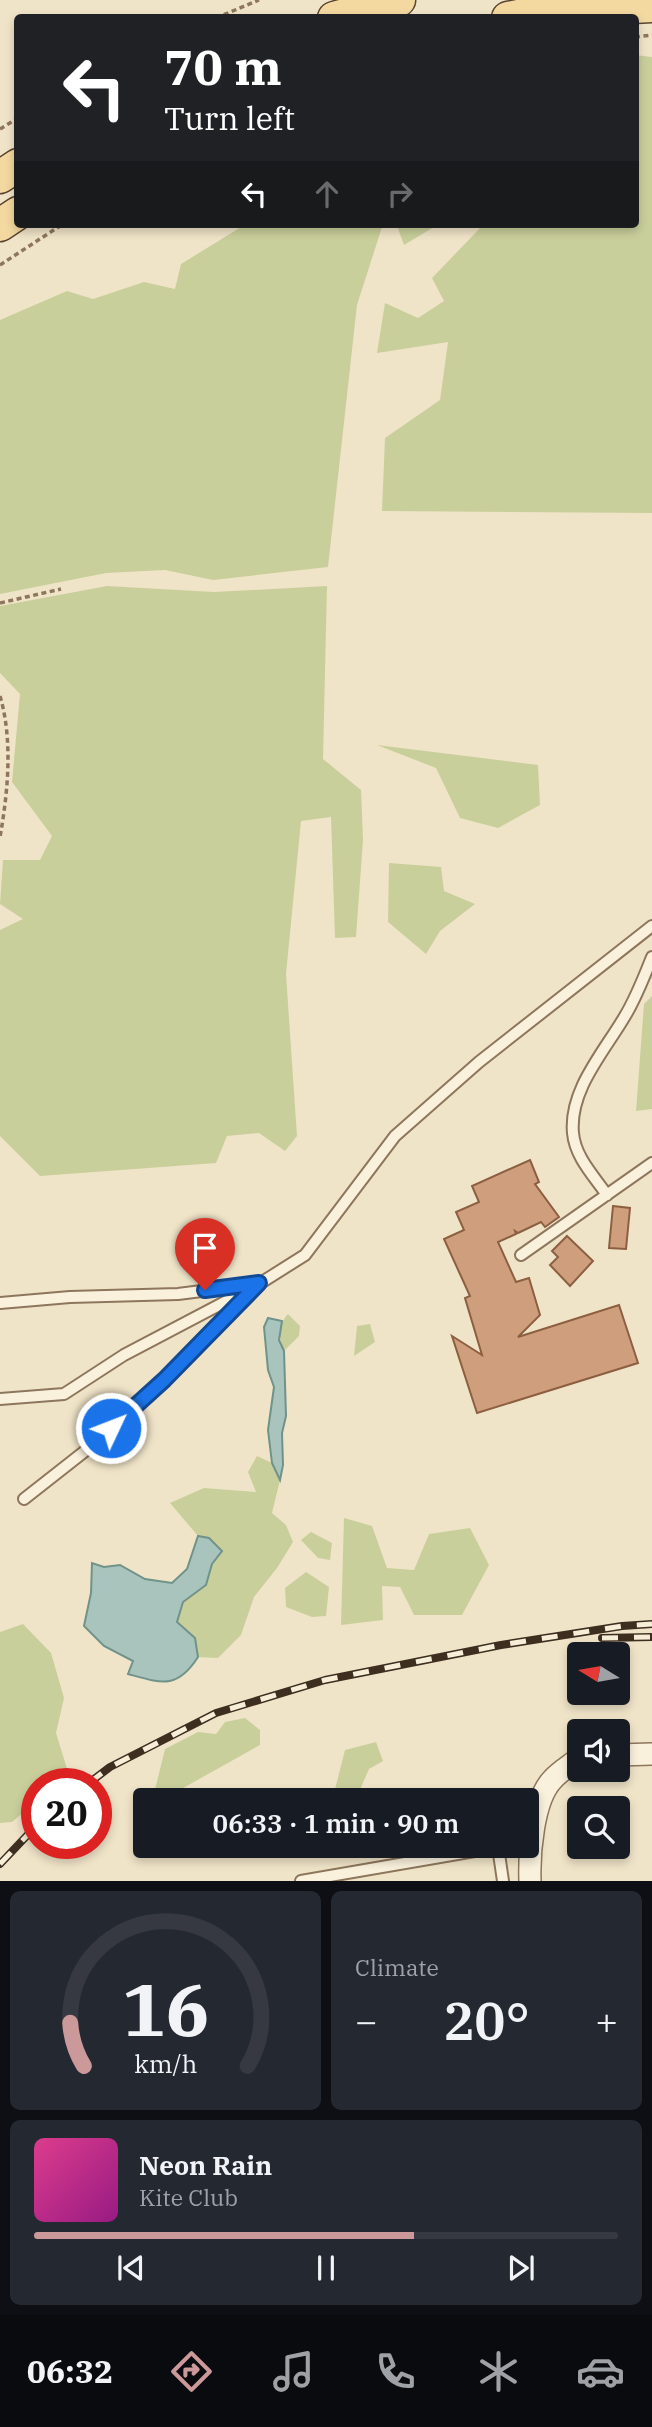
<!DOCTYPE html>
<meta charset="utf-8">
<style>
:root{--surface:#171b24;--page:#242831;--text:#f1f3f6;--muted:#9ea1a6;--line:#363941;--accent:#cc999b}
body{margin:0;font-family:"IBM Plex Serif",serif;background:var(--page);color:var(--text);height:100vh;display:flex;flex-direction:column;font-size:26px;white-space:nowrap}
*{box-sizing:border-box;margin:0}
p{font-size:23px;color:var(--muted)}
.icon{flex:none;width:38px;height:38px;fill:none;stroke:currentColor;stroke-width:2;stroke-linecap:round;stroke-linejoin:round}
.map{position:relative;height:1881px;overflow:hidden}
.details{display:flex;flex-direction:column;gap:10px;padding:10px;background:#0d0f14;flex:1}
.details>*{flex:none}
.hud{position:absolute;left:14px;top:14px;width:625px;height:214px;border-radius:7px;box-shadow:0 4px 10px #0003;background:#202124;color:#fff;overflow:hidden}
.needle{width:46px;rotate:281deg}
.fabs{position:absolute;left:567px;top:1642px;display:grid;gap:14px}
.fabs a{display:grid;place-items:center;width:63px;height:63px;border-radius:7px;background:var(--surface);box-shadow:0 4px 10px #0003;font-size:35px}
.speed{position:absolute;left:21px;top:1768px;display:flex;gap:14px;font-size:35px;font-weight:700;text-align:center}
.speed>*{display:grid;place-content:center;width:91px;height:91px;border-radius:50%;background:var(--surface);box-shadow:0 4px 10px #0003;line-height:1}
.speed .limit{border:10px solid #d22;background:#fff;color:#111}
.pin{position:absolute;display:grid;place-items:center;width:60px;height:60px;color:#fff;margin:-72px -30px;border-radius:50% 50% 50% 0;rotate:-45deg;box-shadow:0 0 7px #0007}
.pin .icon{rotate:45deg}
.me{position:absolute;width:77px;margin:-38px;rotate:47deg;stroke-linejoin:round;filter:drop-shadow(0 0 5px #0008)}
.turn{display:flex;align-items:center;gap:24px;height:147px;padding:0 35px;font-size:32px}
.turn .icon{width:91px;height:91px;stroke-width:2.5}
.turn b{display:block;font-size:49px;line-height:60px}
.lanes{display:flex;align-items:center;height:66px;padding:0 35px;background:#0003;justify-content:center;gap:35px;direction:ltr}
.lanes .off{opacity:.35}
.big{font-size:52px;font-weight:600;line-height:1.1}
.details .tile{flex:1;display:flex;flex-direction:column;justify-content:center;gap:10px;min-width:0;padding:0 24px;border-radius:10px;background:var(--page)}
.details .dial{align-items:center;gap:0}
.dial svg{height:182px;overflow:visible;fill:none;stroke:var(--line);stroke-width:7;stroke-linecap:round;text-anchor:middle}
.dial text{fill:var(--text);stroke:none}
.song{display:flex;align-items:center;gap:21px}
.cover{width:84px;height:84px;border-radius:10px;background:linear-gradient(135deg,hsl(330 70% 55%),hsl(310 70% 35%))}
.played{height:7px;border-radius:4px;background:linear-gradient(90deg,var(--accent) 65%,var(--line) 65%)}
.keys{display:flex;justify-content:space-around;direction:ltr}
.heat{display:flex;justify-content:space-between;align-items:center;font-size:38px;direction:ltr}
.details .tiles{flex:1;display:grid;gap:10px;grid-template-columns:1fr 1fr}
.tile:last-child{grid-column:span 2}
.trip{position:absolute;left:133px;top:1788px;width:406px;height:70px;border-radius:7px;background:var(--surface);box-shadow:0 4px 10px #0003;font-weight:600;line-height:70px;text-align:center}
.dock{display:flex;height:112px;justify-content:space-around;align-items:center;background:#090b0e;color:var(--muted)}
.dock .icon{width:49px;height:49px}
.dock .on{color:var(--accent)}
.dock b{font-size:32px;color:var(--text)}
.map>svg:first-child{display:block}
.green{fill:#c9cf9b}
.water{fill:#a9c4bc;stroke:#6f938a;stroke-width:2}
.building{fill:#cf9f7d;stroke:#8d5f41;stroke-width:2}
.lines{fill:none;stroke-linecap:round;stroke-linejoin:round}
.lane-casing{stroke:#8d765c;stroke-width:14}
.street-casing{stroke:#8d765c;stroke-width:24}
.primary-casing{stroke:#5b4430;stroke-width:35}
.path{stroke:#8d765c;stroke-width:3.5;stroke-dasharray:5 3.5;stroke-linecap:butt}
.lane{stroke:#faf1dc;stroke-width:10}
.street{stroke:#faf1dc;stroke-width:21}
.primary{stroke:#f3d9a0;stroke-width:32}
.rail-casing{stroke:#3d2e20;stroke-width:8}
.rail{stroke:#f7eed8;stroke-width:5;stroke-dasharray:16;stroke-linecap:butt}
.route-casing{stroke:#114b97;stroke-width:18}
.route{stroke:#1a73e8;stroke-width:12}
</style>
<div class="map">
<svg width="652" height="1881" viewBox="0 0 652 1881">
<rect width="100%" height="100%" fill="#f0e4c8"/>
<path class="green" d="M635,55l17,2v456l-270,-2 3,-73 55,-38 8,-58 -71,11 8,-50 33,15 26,-17 -12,-23 52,-54h151z
M246,224h137l-26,81 -29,262 -115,13 -48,-10 -59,3 -106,21v-274l67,-29 26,8 51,-17 31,7 6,-25z
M399,224h40l-35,21 -7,-19z
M107,586l107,6 113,-6 -4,173 38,31 2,50 -7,97 -21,1 -4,-121 -30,4 -15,153 11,162 -12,15 -26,-18 -32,3 -11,27 -176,13 -40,-40v-206l23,-11 -23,-15 3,-44h37l12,-24 -40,-54 8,-88 -20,-21v-67z
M377,745l161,20 2,40 -42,23 -38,-10 -24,-50z
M389,863l52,4 3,24 31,13 -35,27 -14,23 -38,-32z
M652,996v113l-16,2 8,-107z
M288,1314l12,12 -1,10 -15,15c-6,-13 -6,-26 4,-37z
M370,1324l5,18 -21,14 3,-30z
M257,1456l15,7 8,17 -8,33 14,12 7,17 -16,26 -23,29 -13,38 -23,23 -20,-1 -3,-19 -19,-15 7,-21 23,-17 6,-21 -3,-25 -11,-3 -28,-33 34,-15 52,4 -8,-20z
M344,1518l28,8 15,42 27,2 15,-36 41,-6 19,37 -27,50h-48l-14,-28 -18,-1 1,34 -42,5z
M311,1532l21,11 -2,17 -12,-2 -17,-18z
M306,1572l23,15 -3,29 -14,1 -26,-10 -1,-19z
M23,1624l28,29 13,45 -8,35 13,42 -10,8h-22v18l-25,21 -12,1v-191z
M245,1718l15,12v15l-100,56h-8l13,-52 33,-17 18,2 9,-12z
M376,1742l7,19 -14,8 -10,23 -25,1 11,-43z"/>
<path class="water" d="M268,1318l14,3 -3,19 5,11 2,65 -4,17 1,32 -3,15 -8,-17 -4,-33 6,-43 -6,-17 -4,-43z
M198,1536l11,2 13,13 -10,13 -6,21 -23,17 -6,20 18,16 3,19c-21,33 -37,26 -70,17l5,-13 -29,-15 -20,-20 7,-33 1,-30 12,4 16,-2 25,14 27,4 15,-14z"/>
<path class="building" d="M530,1160l9,22 -4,2 24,33 -14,10 -4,-5 -23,11 -3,-2 1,3 -18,8 18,40 13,-4 11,37 -22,22 101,-32 19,58 -161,50 -25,-77 30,19 -17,-57 5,-2 -26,-57 20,-9 -8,-18 23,-10 -7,-16z
M613,1206l17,2 -4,41 -17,-1z
M567,1236l26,25 -23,25 -20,-21 8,-8 -6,-6z"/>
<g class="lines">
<defs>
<path id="lane" d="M607,1195c-13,-19 -32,-38 -34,-62 -4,-43 31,-81 52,-117 11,-18 19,-39 27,-59
M521,1255l131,-92
M0,1303l70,-6 108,-3 71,-9
M0,1399l64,-5 60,-39 135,-71 46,-29 90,-119 84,-74 173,-136
M24,1499l70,-55 70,-64 88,-90
M301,1881l197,-34 5,34"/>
<path id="street" d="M618,1755l34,-1
M530,1881c-1,-27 3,-82 23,-102 7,-8 18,-14 26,-21"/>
<path id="primary" d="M334,18l65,-18
M508,18l30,-6 114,-6
M0,177l18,-12
M0,225l18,-12"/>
</defs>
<use href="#lane" class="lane-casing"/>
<use href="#street" class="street-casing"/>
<use href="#primary" class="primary-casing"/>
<path class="path" d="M216,18l43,-18
M635,37l17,-2
M0,129l18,-11
M0,265l63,-41
M0,603l61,-14
M0,696c13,44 8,96 0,141"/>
<use href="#lane" class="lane"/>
<use href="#street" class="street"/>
<use href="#primary" class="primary"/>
<defs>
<path id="rail" d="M602,1638l50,-1
M89,1783l21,-16 106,-54 109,-33 176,-35 121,-19 30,-2
M0,1864l37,-39"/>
</defs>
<use href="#rail" class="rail-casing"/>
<use href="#rail" class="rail"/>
</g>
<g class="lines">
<defs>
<path id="route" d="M111,1428l53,-48 95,-97 -54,7"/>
</defs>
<use href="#route" class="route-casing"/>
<use href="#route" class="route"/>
</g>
</svg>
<div class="fabs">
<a><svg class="needle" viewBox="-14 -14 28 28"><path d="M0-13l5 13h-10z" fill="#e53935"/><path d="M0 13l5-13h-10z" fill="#9ea1a6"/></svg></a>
<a><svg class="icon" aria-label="sound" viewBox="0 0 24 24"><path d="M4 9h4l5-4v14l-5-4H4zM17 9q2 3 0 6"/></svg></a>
<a><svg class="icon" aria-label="search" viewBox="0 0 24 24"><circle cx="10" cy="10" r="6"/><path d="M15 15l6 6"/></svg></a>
</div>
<div class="speed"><div class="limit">20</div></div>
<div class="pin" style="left:205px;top:1290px;background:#d93025"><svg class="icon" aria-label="arrive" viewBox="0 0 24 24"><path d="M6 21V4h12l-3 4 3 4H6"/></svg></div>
<svg class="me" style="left:111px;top:1428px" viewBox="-20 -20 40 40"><circle r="17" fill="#1a73e8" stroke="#fff" stroke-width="3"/><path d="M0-11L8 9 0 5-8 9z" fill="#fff"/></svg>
<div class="trip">06:33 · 1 min · 90 m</div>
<div class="hud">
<div class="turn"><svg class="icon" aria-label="left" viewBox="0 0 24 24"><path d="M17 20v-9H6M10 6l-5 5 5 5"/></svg><div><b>70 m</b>Turn left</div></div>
<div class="lanes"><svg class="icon" aria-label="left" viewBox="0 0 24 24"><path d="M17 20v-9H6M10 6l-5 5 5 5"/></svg><svg class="icon off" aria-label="ahead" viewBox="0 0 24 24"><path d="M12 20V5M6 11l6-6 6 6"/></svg><svg class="icon off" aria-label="right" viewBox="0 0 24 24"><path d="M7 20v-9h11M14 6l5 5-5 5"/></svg></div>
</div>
</div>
<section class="details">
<div class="tiles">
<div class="tile dial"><svg viewBox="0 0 100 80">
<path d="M14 69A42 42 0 1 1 86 69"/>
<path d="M14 69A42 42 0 0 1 8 50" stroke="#cc999b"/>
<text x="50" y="56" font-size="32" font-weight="700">16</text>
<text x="50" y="72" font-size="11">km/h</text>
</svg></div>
<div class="tile"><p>Climate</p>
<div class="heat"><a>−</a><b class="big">20°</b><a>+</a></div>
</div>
<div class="tile">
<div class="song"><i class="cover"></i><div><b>Neon Rain</b><p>Kite Club</p></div></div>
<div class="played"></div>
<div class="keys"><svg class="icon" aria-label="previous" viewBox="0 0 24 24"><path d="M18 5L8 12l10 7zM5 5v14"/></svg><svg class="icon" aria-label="pause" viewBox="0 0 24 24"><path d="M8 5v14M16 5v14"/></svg><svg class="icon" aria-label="next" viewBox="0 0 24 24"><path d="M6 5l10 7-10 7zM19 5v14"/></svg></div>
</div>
</div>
</section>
<nav class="dock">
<b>06:32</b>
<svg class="icon on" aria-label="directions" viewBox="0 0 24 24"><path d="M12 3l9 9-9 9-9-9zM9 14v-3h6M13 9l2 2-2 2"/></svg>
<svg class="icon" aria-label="music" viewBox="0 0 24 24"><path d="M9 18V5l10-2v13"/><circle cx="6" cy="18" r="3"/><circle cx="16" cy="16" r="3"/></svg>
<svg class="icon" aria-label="phone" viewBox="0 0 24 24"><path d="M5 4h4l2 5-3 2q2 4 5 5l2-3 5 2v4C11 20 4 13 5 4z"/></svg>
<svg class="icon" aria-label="climate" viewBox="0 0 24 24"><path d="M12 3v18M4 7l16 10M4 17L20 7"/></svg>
<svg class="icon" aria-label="car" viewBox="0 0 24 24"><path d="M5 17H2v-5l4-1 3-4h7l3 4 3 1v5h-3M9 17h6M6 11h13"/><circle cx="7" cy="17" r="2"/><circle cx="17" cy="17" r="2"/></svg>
</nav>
